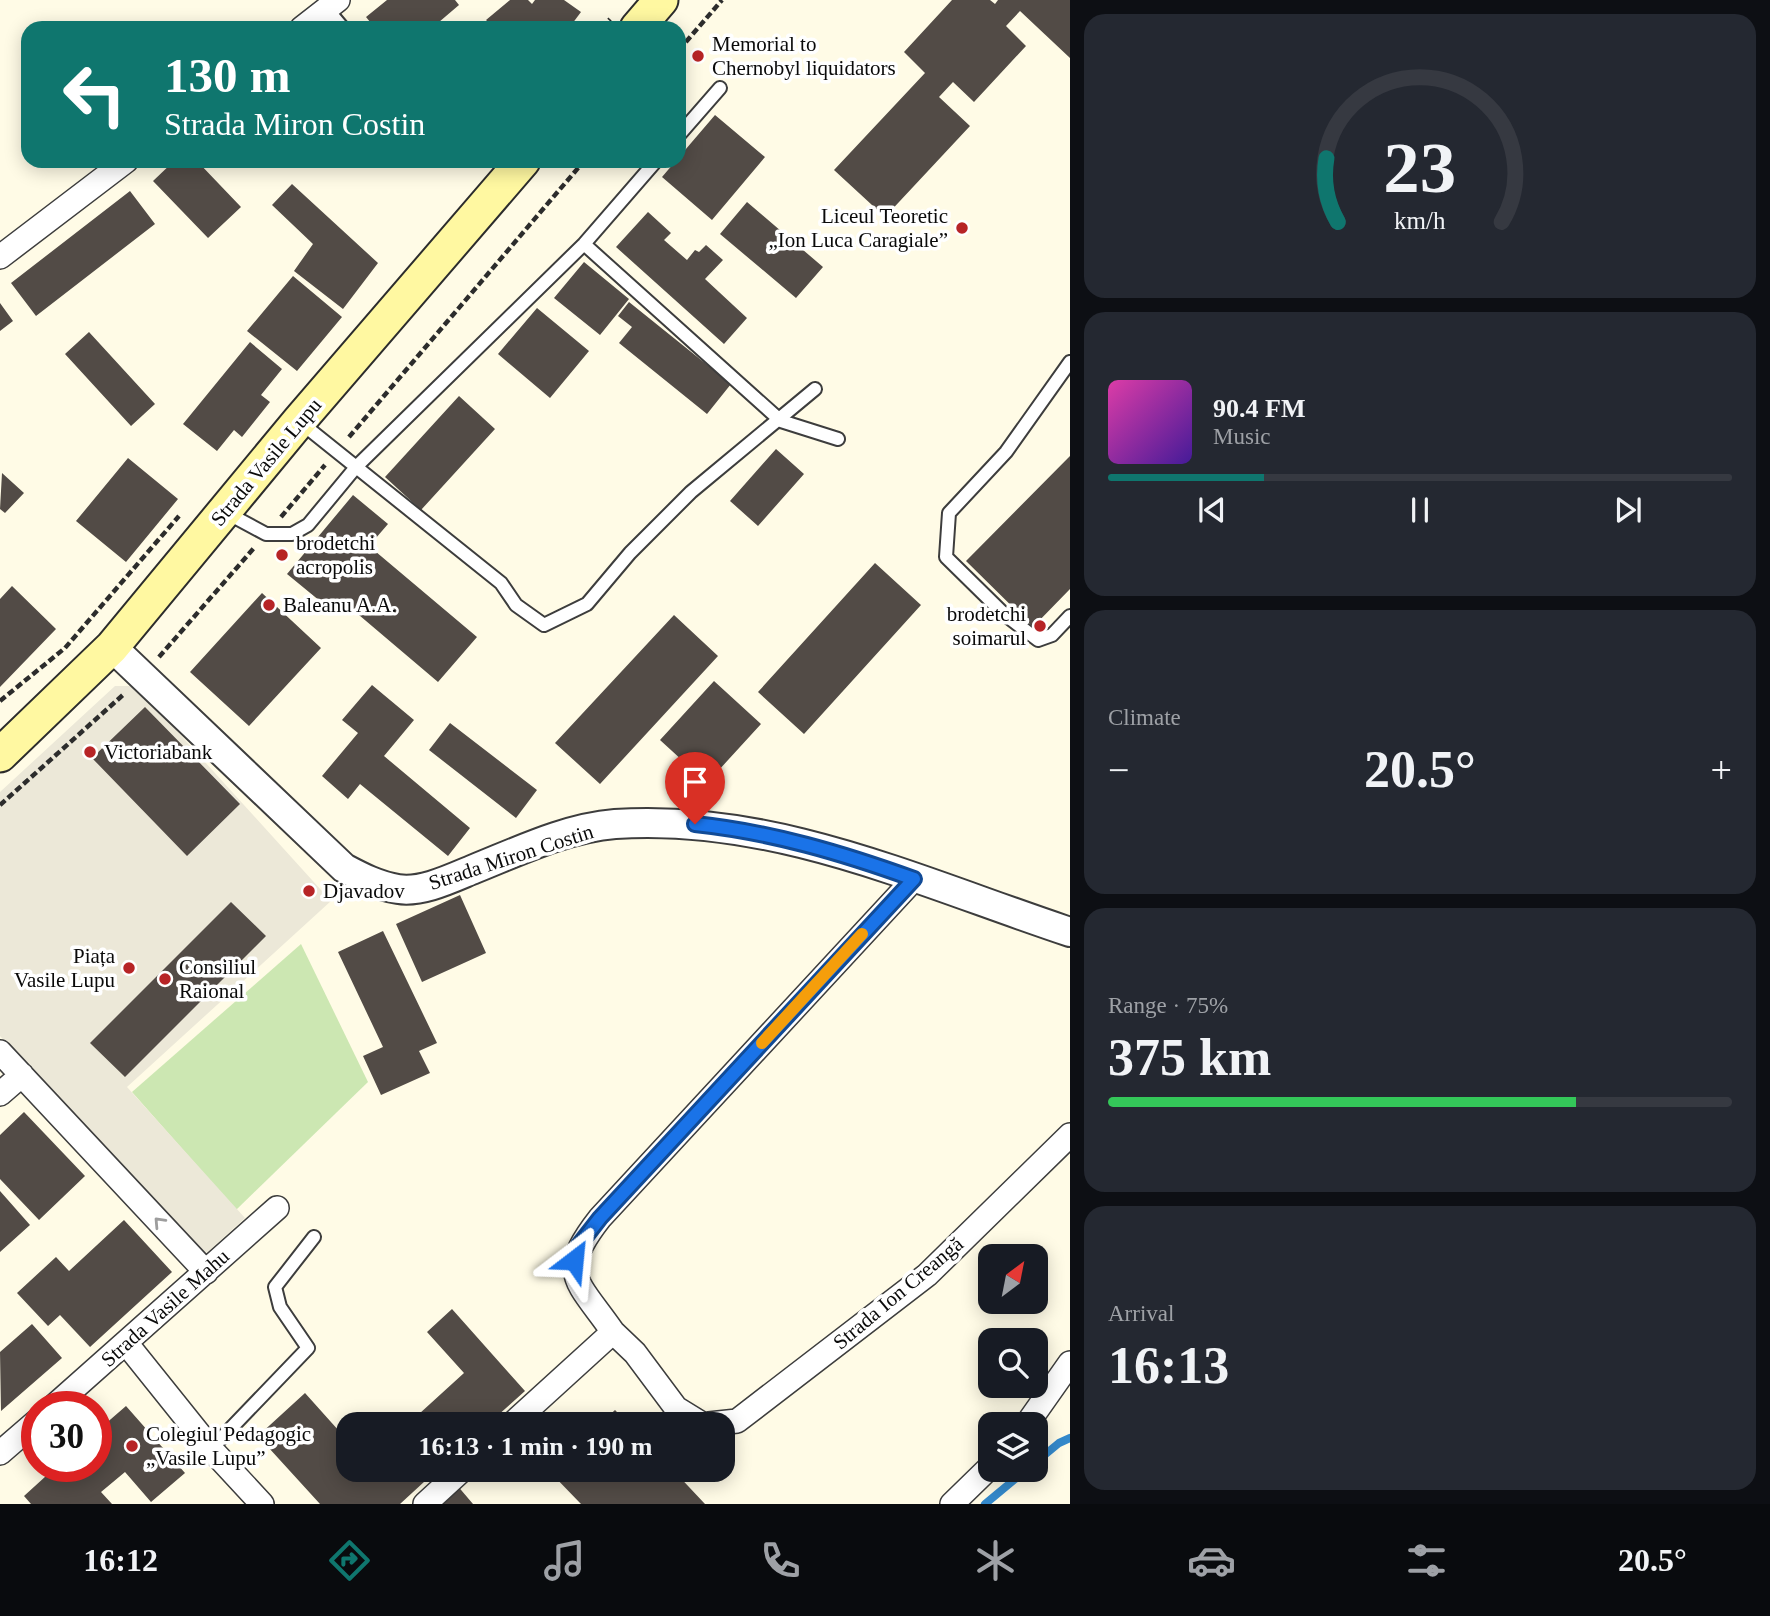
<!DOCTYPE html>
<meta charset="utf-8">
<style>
:root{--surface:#171b24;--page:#242831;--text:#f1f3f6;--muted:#9ea1a6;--line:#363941;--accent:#0f766e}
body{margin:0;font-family:"Times New Roman",serif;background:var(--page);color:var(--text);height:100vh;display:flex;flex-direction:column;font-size:26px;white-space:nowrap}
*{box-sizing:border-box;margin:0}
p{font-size:23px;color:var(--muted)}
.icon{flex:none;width:38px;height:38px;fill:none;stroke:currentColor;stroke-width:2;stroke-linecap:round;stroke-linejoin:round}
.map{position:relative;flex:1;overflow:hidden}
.drawer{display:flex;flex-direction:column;gap:14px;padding:14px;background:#0d0f14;width:700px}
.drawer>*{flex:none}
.top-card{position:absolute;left:21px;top:21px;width:665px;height:147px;border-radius:21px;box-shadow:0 4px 18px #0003;background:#0f766e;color:#fff;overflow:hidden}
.needle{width:46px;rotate:32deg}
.controls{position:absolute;left:978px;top:1244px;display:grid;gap:14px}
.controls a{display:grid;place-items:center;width:70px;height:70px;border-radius:14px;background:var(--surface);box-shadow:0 4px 18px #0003;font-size:35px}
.speed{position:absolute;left:21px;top:1391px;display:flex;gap:14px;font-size:35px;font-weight:700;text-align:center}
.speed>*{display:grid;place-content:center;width:91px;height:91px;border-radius:50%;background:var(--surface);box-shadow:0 4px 18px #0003;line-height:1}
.speed .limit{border:10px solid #d22;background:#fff;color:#111}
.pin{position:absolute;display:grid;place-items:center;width:60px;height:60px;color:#fff;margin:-72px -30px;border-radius:50% 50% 50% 0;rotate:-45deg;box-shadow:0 0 7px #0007}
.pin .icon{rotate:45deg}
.me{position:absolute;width:77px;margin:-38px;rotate:29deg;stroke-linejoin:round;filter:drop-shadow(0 0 5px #0008)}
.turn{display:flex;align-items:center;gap:24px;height:147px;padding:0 28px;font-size:32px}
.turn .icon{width:91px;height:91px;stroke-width:2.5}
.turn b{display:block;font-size:49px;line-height:60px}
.big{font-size:52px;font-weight:700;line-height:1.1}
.drawer .card{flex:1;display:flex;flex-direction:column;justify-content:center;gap:10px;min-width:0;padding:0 24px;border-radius:21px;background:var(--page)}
.drawer .dial{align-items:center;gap:0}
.dial svg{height:182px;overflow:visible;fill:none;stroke:var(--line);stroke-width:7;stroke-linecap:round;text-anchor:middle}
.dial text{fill:var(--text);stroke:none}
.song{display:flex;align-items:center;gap:21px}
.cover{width:84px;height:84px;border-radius:10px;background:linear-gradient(135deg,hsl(320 70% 55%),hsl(260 70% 35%))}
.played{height:7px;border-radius:4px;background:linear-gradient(90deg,var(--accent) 25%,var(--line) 25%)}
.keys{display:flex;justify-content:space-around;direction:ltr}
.heat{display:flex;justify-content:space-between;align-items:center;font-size:38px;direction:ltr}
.charge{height:10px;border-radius:5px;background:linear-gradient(90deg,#34c759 75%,var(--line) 0)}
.trip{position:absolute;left:336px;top:1412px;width:399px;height:70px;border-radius:21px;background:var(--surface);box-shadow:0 4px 18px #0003;font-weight:700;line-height:70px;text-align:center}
.dock{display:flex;height:112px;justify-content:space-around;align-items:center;background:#090b0e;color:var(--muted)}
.dock .icon{width:49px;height:49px}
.dock .current{color:var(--accent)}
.dock b{font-size:32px;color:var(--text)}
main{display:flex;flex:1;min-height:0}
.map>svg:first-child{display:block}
.green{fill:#cce7b2}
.plaza{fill:#ece8d8}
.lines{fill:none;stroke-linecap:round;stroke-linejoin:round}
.stream{stroke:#3489cb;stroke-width:8}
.building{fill:#524b46}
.service-casing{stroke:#3d3d3d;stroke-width:16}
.minor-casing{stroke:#3d3d3d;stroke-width:26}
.tertiary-casing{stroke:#3d3d3d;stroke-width:32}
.secondary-casing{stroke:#2c2c2c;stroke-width:37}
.path{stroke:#2c2c2c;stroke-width:4.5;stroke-dasharray:7 3.5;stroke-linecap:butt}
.service{stroke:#fff;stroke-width:12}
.minor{stroke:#fff;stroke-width:23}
.tertiary{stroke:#fff;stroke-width:28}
.secondary{stroke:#fff8a1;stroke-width:33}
.oneway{stroke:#9d9d9d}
.route-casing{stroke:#114b97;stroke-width:18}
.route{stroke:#1a73e8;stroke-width:12}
.slow{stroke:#f59e0b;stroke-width:12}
.poi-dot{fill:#b72426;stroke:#fff;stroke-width:2.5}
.labels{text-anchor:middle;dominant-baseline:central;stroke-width:7;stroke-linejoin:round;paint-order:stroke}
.poi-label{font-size:21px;fill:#0a0a0a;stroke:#fff;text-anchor:start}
.street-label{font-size:21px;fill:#0a0a0a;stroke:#fff}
</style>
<main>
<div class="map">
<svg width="1070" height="1504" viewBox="0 0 1070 1504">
<rect width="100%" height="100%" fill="#fffbe6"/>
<path class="green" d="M301,944l67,138 -132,128 -104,-118z"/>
<path class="plaza" d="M115,686h21l195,215 -204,186 118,131 -43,39 -202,-221v-244z"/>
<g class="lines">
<path class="stream" d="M1036,1462l23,-19 11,-5
M985,1504l41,-34"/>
</g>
<path class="building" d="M387,0h68l4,5 -27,23h-57l-9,-11z
M510,0h18l4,4 3,-4h29l17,12 -12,16h-75l-8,-8z
M952,0h38l5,4 3,-4h72v58l-50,-47 -14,15 20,20 -52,56 -21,-20 -14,15 31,29 -85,91 -51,-47 91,-97 -21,-21z
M715,115l50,42 -53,63 -50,-43z
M174,161h23l44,46 -33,31 -55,-57z
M292,184l86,79 -35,46 -49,-38 19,-27 -41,-39z
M130,191l25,33 -119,92 -25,-33z
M747,202l76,65 -27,31 -76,-64z
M648,212l23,21 -7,7 23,20 8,-10 4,2 7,-7 17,15 -18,19 42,39 -23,26 -108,-97z
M584,262l45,37 -29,36 -46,-37z
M293,276l49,41 -45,54 -50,-40z
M629,302l102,82 -24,30 -88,-71 13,-16 -14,-11z
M0,303l13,18 -13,10z
M537,308l52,43 -39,47 -52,-44z
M89,332l66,72 -24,22 -66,-72z
M250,342l32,27 -21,26 9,7 -28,35 -8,-7 -17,21 -34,-27z
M459,396l36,33 -74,81 -36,-33z
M776,449l28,25 -46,52 -28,-25z
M1070,456v133l-37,38 -67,-66z
M128,458l50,41 -52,63 -50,-41z
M2,473l22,20 -19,20 -5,-4z
M353,495l35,29 -19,22 108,91 -39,45 -92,-78 -9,11 -50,-41z
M875,563l46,42 -117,129 -46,-42z
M12,586l44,43 -56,58v-88z
M262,593l59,55 -72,78 -59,-54z
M674,615l44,41 -118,128 -45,-41z
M714,681l47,43 -54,59 -47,-43z
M372,685l42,35 -30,36 86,72 -22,28 -88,-72 -12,15 -26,-23 36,-43 -16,-13z
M145,707l95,97 -53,52 -95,-98z
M450,723l87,67 -21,28 -87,-68z
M460,895l26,58 -64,29 -26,-58z
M231,902l35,34 -141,141 -35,-34z
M383,931l54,112 -18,8 11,22 -49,22 -18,-39 20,-9 -45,-95z
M24,1112l61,64 -46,44 -39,-41v-44z
M0,1191l30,34 -30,27z
M124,1220l48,52 -82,75 -30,-32 -12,11 -31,-33 39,-36 13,14z
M452,1309l73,82 -37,33h-80l56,-51 -37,-41z
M32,1324l30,34 -61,53 -1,-59z
M305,1393l43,48v29h89l-37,34h-80l-62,-68z
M126,1406l59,67 -34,29 -26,-30 -24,20 11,12h-81l-7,-8 33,-30h39v-34z
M615,1410l14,14h-29z
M552,1470h121l32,34h-124l-31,-32z
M456,1484l17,20h-40z"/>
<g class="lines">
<defs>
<path id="service" d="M327,9l16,19
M679,135l41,-47
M584,244l197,177 57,18
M1070,362l-64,90 -57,61 -3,44 58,57 34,26 14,-5 18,-19
M300,422l201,161 15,22 28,20 43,-21 43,-51 61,-61 124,-103
M225,512l41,22h26l16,-9 48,-58 228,-223 72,-83
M211,1449l97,-101 -28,-41 -5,-20 39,-50"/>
<path id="minor" d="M302,28l36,-28
M0,257l126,-96
M0,1052l206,220
M0,1094l22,-19
M613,1332c-36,-52 -57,-58 -13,-114l314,-339
M126,1343l85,106 51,55
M53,1407l224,-199
M512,1424l101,-92 22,21 41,55 26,16
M709,1424l28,-3 190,-146 143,-140
M1027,1424l43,-61
M0,1453l37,-32
M425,1504l37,-34
M952,1504l38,-37"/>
<path id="tertiary" d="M112,647l232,221c17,9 34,18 54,21 24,4 54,-11 76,-20 45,-18 92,-41 141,-45 159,-11 307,59 455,108"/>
<path id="secondary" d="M637,28l24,-28
M0,755l112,-108 187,-226 224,-260"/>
</defs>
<use href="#service" class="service-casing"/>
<use href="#minor" class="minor-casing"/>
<use href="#tertiary" class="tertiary-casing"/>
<use href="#secondary" class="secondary-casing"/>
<path class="path" d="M602,28l8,-9
M679,50l43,-50
M349,437l235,-276
M281,517l44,-52
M159,657l95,-109
M0,701l65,-53 114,-132
M0,805l124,-111"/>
<use href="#service" class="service"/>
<use href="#minor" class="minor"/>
<use href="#tertiary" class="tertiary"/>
<use href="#secondary" class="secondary"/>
</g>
<defs><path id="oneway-chevron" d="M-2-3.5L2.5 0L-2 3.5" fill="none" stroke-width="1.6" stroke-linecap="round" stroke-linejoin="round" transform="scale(1.75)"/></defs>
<use class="oneway" href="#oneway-chevron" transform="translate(159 1222) rotate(-133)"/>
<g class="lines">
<defs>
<path id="route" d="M574,1260l5,-15 21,-27 314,-339c-72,-26 -143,-47 -219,-55"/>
</defs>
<use href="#route" class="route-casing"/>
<use href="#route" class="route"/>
<path class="slow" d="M762,1043l100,-109"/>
</g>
<g class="poi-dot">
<circle cx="698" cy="56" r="7"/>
<circle cx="962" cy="228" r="7"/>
<circle cx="282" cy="555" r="7"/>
<circle cx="269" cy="605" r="7"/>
<circle cx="1040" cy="626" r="7"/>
<circle cx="90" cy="752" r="7"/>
<circle cx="309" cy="891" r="7"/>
<circle cx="129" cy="968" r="7"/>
<circle cx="165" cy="979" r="7"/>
<circle cx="132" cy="1446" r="7"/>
</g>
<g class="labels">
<g class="poi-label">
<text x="712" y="44">Memorial to<tspan x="712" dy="24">Chernobyl liquidators</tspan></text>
<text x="948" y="216" text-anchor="end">Liceul Teoretic<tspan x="948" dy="24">„Ion Luca Caragiale”</tspan></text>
<text x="296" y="543">brodetchi<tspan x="296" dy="24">acropolis</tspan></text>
<text x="283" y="605">Baleanu A.A.</text>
<text x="1026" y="614" text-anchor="end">brodetchi<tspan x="1026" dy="24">soimarul</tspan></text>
<text x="104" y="752">Victoriabank</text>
<text x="323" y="891">Djavadov</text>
<text x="115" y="956" text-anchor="end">Piața<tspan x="115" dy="24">Vasile Lupu</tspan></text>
<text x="179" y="967">Consiliul<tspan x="179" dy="24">Raional</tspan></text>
<text x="146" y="1434">Colegiul Pedagogic<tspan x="146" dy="24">„Vasile Lupu”</tspan></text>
</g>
<g class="street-label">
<text transform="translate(266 462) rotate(-50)">Strada Vasile Lupu</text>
<text transform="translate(511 857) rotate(-18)">Strada Miron Costin</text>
<text transform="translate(898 1293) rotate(-40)">Strada Ion Creangă</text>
<text transform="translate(165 1308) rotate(-42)">Strada Vasile Mahu</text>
</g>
</g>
</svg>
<div class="controls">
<a><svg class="needle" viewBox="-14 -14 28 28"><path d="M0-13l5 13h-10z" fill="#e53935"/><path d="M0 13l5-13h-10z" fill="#9ea1a6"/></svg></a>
<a><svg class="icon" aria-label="search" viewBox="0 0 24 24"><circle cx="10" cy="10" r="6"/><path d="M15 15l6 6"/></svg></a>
<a><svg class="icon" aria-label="layers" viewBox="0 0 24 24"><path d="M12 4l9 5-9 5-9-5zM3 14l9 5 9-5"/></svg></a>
</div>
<div class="speed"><div class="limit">30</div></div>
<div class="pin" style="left:695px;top:824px;background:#d93025"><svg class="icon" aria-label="arrive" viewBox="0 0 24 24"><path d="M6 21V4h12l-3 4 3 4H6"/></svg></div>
<svg class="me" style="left:574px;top:1260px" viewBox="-20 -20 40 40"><path d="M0-17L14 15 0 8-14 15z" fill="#1a73e8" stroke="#fff" stroke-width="4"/></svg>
<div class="trip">16:13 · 1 min · 190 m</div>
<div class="top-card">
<div class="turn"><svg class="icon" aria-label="left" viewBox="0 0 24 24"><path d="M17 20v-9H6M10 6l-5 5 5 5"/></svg><div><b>130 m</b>Strada Miron Costin</div></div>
</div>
</div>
<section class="drawer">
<div class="card dial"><svg viewBox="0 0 100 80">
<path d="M14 69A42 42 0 1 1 86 69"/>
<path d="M14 69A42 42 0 0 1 9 41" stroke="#0f766e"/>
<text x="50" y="56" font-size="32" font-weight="700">23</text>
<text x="50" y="72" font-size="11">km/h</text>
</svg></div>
<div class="card">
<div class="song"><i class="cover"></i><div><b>90.4 FM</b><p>Music</p></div></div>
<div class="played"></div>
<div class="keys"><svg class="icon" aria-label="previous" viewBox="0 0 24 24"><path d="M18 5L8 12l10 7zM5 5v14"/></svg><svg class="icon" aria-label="pause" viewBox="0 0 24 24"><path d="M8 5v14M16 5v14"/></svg><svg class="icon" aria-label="next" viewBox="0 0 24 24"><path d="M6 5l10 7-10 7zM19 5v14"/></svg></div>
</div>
<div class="card"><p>Climate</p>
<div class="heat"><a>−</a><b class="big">20.5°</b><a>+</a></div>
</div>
<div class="card"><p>Range · 75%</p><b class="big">375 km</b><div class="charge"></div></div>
<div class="card"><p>Arrival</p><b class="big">16:13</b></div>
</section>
</main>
<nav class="dock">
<b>16:12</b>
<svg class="icon current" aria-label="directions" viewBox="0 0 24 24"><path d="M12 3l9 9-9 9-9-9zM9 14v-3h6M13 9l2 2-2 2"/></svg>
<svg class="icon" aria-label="music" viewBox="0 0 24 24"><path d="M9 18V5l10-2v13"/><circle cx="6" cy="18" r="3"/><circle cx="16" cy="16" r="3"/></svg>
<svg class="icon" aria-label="phone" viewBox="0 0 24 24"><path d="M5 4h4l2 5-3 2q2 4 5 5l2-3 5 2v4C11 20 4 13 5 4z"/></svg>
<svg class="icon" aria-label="climate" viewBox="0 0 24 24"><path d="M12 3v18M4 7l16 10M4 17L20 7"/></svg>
<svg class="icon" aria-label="car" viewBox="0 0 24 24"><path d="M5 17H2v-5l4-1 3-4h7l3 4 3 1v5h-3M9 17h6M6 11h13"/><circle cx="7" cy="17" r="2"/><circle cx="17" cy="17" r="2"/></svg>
<svg class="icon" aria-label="filters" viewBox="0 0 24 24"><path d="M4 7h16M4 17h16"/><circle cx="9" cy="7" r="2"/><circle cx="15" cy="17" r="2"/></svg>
<b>20.5°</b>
</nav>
